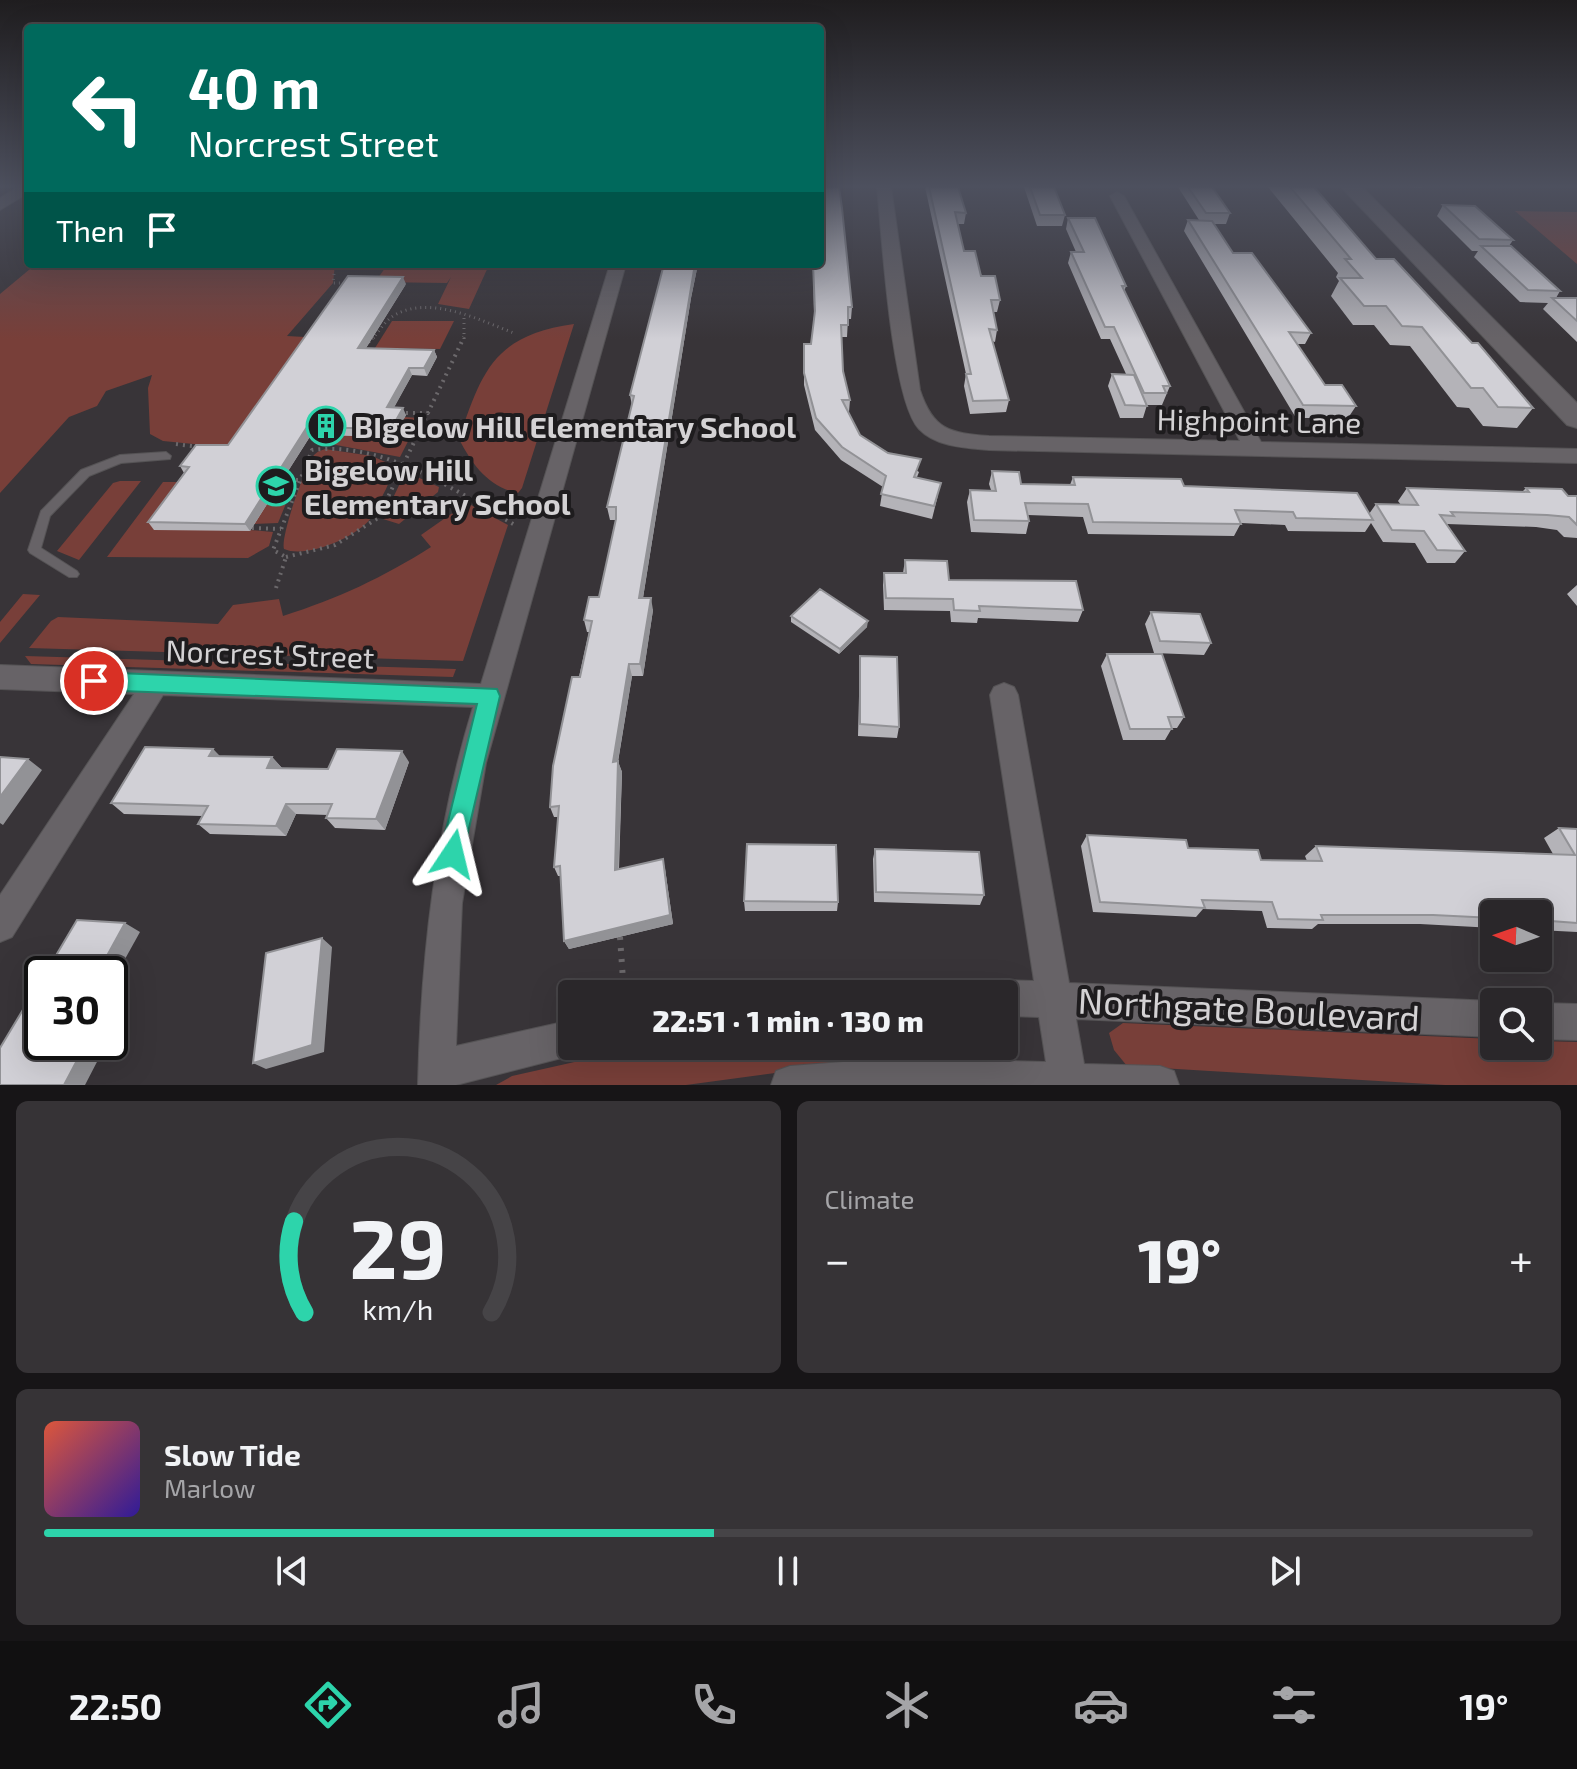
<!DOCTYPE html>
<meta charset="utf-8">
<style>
:root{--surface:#2a272a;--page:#363336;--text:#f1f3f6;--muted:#a5a5a8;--line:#464447;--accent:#2dd4ab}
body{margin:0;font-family:"Exo 2",sans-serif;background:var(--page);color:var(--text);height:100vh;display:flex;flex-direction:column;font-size:30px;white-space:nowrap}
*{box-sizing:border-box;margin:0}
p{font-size:26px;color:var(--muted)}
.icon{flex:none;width:44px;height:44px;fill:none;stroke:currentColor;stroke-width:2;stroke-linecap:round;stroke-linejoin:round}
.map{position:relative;height:1085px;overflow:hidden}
.panel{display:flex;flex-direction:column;gap:16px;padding:16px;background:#171517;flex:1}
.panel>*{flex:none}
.guide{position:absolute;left:24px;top:24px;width:800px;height:244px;border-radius:8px;box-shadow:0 8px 32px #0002,0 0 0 2px var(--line);background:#00695c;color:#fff;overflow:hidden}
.needle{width:52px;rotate:272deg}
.tools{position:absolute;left:1480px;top:900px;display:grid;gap:16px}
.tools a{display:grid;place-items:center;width:72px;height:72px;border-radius:8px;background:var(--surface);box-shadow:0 8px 32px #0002,0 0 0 2px var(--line);font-size:40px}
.speed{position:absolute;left:24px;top:956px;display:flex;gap:16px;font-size:40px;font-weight:700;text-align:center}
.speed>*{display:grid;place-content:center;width:104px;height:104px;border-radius:50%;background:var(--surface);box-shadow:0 8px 32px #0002,0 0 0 2px var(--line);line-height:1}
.speed .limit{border:4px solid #111;border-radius:12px;background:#fff;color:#111}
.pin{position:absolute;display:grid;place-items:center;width:68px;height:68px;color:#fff;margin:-34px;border:4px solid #fff;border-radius:50%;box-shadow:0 2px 8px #0007}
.me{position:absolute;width:88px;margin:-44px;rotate:10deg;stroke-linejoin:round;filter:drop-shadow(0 0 6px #0008)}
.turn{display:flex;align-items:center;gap:28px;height:168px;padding:0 32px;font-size:36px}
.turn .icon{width:104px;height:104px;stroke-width:2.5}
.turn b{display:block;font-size:56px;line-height:68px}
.then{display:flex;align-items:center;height:76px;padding:0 32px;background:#0003;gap:16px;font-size:30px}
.big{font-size:60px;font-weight:800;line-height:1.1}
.panel .tile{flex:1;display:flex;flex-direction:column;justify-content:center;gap:12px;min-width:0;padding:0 28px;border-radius:12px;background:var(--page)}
.panel .dial{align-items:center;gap:0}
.dial svg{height:208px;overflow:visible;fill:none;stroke:var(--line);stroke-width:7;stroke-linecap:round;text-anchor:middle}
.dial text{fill:var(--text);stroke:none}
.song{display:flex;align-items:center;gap:24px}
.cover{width:96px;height:96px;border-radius:12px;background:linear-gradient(135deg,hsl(10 70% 55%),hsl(250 70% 35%))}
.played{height:8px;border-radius:4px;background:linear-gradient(90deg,var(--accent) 45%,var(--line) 45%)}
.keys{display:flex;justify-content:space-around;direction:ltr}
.heat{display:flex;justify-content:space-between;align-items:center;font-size:44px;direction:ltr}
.panel .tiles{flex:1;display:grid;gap:16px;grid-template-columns:1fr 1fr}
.tile:last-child{grid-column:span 2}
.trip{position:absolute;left:558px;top:980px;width:460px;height:80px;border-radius:8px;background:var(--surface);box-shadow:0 8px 32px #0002,0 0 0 2px var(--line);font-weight:800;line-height:80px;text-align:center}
.dock{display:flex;height:128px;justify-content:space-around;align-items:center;background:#111011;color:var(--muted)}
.dock .icon{width:56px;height:56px}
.dock .active{color:var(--accent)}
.dock b{font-size:36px;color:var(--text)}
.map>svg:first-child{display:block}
.green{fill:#783f39}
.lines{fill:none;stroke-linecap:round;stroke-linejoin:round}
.lane-casing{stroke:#555355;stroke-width:2}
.street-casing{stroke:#555355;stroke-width:2}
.secondary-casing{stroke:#555355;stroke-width:2}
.path-far2{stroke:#6b686b;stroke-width:3;stroke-dasharray:1 4;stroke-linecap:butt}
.path-far1{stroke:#6b686b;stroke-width:4;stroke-dasharray:2 5;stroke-linecap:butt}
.path{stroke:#6b686b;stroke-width:6;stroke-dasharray:3 8;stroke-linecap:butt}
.lane{fill:#676367;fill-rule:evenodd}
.street{fill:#676367;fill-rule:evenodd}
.secondary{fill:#676367;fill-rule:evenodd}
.wall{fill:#b4b3b8}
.shaded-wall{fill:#929296}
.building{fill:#d1d0d6;stroke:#929296;stroke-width:2}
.route{fill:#2dd4ab;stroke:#1d8a6f;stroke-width:2}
.labels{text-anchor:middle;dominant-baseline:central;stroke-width:8;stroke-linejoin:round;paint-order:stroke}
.street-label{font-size:30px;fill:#d4d2d4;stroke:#1e1c1e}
.poi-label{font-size:30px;font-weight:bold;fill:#d4d2d4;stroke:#1e1c1e;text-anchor:start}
.near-street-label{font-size:36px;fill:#d4d2d4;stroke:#1e1c1e}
</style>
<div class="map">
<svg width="1577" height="1085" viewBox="0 0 1577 1085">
<rect width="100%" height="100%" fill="#383438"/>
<path class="green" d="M1515,211l62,1v52z
M36,264h299l-2,19 -46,53 18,1 -71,111 -71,-7 -13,-7 -2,-46 4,-13 -46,16 -9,15 -28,11 -69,76v-199z
M388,264l101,1 -20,44 -31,-5 13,-27 -4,6 -72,-1z
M392,321h62l-14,28 -65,-1z
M574,324l-52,164 -4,5c-30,-6 -46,-29 -59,-54 23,-69 36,-104 115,-115z
M405,417l15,1 -20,39 -85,-16 1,-6 78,2z
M325,449l47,7 20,9c2,10 -2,15 -6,24 -5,9 -9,20 -15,29 -14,19 -65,41 -87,31 -4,-12 21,-82 30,-94 4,-4 6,-4 11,-6z
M198,469l90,3 -7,11 13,1 -16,39 -24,1 -4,6 23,2 -4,14 -21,12 -141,-1 56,-75h26z
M413,475l26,12 -1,5 -39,32 -16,-5 19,-40z
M120,481h21l-62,79 -22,-9 56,-68z
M471,505l37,20 -45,136 -434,-13 22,-27 7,-4 160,7 15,-19 46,-6 4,17c56,-18 99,-38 148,-69l-10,-12 30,-21z
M23,594l17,1 -40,48v-21z
M25,656l431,13 -3,8 -422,-13z
M1123,1023l371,16v7h44v-5l39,1v43h-132l-318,-19 -13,-16 -5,-17z
M1004,1027l13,17 -3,17 -187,5 -141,19h-190l16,-9 134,-30h358z"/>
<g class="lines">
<defs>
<path id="lane" d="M166,452l5,4 -1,3 -49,4 -32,13 -39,40 -9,32 36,23 2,3 -2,3h-8l-39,-24 -2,-3 13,-39 40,-41 39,-15z"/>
<path id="street" d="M18,187h10v6l-28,17v-12z
M877,187h14l29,203c13,40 30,43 69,46l251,5 -130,-245 7,-4 7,4 137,246 316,7v14l-588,-13c-23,-2 -53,-3 -70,-21 -28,-30 -37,-193 -42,-242z
M610,264h16l-140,499 -24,140 -6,143 116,-26v26h16l-3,6 -129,33h-38c3,-129 17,-254 55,-378l-310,-12 -151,242 -12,5v-47l134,-201 -134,-5v-24l481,19z
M1004,683l10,4 4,8 51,288 425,18 3,1h-3v35l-418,-18 8,45 76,2 14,5 5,14h-408l5,-14 14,-5 106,-8 150,4 -7,-45 -35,-1v-22h-16l3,-9 13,-5 30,1 -44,-286 4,-8z
M1538,1003l39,1v36l-39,-1z"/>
<path id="secondary" d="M1341,187h21l215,216v25l-10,-3z"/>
</defs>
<use href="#lane" class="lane-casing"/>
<use href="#street" class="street-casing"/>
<use href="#secondary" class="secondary-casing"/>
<path class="path-far2" d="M335,264l-2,19h13
M372,339c7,-7 12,-17 21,-23 36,-22 86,4 121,17
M464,339v-23"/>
<path class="path-far1" d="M368,342l6,-5
M399,413h30
M176,444l23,3
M282,480h18
M252,528l29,1
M286,557l49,-12 43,-27 86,-181
M276,588l10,-31 -13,-7 39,-100c73,-9 142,40 203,75"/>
<path class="path" d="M620,937l4,57"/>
<use href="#lane" class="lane"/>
<use href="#street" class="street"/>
<use href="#secondary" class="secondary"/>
</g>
<path class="wall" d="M925,187h33l8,26 -2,11h-6l6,27 36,49 -3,12h-4l4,18 -2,12 -3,-1 17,59 -3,12 -36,2 -6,-28 2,-12z
M1024,187h30l11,28 -3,11h-25z
M1178,187h34l18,26 -4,11h-12l19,29 78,80 -6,11h-8l28,41 31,21 -8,12h-52l-112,-187 4,-11h11z
M1268,187h46l62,72 157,149 -16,20 -34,-2 -14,-18 -12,-1 -47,-61 -20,-1 -16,-20h-21l-22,-29 8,-15 -3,-4 2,-4z
M1394,187h29l-1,1z
M1443,205l70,35 -4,6 51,45 -4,7h21v44l-34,-33 5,-6 -28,-1 -46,-45 4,-6h-6l-35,-35z
M1068,218l58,68 -2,6 46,94 -8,19h-15l-4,13h-23l-12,-32 4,-12h14l-16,-35h-9l-33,-76 3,-11h5l-10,-23z
M664,264h34l-7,34 -48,300 10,12 -10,66h-11l-14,86 4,10 -3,97h46l8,55 -104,25 -5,-8 -3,-65h-3l-4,-9 4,-50h-4l-4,-10 39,-175h-2l-3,-12 15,-23 17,-77h-6l-3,-13 25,-101 -2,-11z
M813,264l39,43 -1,12h-3l-1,18h-6l2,34 7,29 -1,12h-1l12,23 59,37 -2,5 21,18 -6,24 -52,-13 3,-19 -42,-27 -26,-30 -11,-45v-41h7l3,-28z
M406,284l-40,64 68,2 3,7 -10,19 -15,-1 -18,32 12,8 -12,22 -83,-2 -61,96 -96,-1 -6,-8 36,-49 -4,-7 48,-21z
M992,471l29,13 49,1 3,-8 111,9 185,28 7,-10 25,1 -3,-4 9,-13 115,4 4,-4 42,8h9v42l-13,-1 -7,-7 -21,-3 -89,-3 18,27 -10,12h-28l-12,-20 -32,-1 -12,-19 -6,9 -77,-1 -3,-6 -44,-2 -7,13 -146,-2 -5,-17 -55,-2 1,6 -3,13 -55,-2 -4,-30 3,-12h21l-2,-6z
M905,560l44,20 134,30 -5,12 -100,-4 -1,5 -26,-1 -1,-11 -66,-1 -1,-25 1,-12h19z
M1577,585v21l-10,-12z
M1151,612l60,31 -7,12 -50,-2 -9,-29z
M791,616l76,11 -28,27 -48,-32z
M1107,654l77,63 -7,11h-5l-7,12h-42l-22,-74z
M860,656l39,71 -2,11 -39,-2z
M213,749l6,7 53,1 10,11 46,1 81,-7 -24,68 -50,-2 -9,-10 2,-3 -32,-1 -10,22 -76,-2 -12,-10 4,-8 -78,-2 -13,-11z
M1559,828l18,1v103l-39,-2v-16h-44v14l-74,-4h-102l-6,5 -45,-1 -5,-17 -59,-2 -7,8 -103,-5 -12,-66 6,-11 101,13 73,12 46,1 -2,-5 11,-10 237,8 -9,-16z
M875,849l109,46 -4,10 -106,-3 -1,-43z
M744,901l94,1 -1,9h-92z"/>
<path class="shaded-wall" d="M695,264h3l-7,34 -50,312 -2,-12z
M403,277l3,7 -45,72 -3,-8z
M434,350l3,7 -10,19 -3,-8z
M409,368l3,7 -22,40 -3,-8z
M403,408l3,7 -12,22 -3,-8z
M307,427l4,8 -61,96 -5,-7z
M651,598l2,12 -10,66 -3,-12z
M868,621l-1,6 -28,27 1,-5z
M629,664l3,12 -16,97 -3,-11z
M213,749l11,11 -15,-4z
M402,751l7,11 -24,68 -9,-11z
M272,757l10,11h-15z
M28,759l14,11 -39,55 -3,-2v-26z
M618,761l4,11 -4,108 -3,-10z
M286,804l10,10 -10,22 -10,-10z
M663,859l2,10 8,55 -104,25 -5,-8z
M125,923l15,9 -30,54v-12h-13z
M322,938l10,9 -8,105 -58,17 -13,-6z
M58,1042h21l-8,15 -17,-7z
M82,1051l17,7 -14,27h-21z"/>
<path class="building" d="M820,187h19l3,21 10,99h-4v18h-7l2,46 7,29h-8l18,35 28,18 33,6 -7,18 27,6 -7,23 -53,-12 5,-18 -44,-29 -26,-29 -12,-45v-29h7l4,-33 -2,-47h7z
M929,187h29l8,26 -11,-1 9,39h11l6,25h14l5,24h-9l6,30 -8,-1 20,71 -36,1 -7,-27h5z
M1030,187h24l11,28h-25z
M1188,187h24l18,26h-24z
M1290,187h24l62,72h18l78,84h6l55,65 -35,-1 -15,-19h-12l-49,-61 -20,-1 -16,-20h-22l-24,-28h22l-17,-19h6z
M1443,205l32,1 38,34 -34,-1z
M1068,218h27l31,68h-4l48,100h-7l3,7h-22l-30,-66h-9l-34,-75h13z
M1188,220l24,1 21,32h19l59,80 -22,-1 36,53h17l14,21 -53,-1z
M1481,246h30l49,45 -32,-1z
M664,264h31l-56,334h12l-11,66h-11l-16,98 5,-1 -3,109 48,-11 7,56 -106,26 -4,-75 -6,1 5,-61 -9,1 3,-41 19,-89h8l12,-56 -8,-1 5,-23h10l17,-78v-12h-9l27,-111 -4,-1z
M348,276l55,1 -45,71 76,2 -10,18h-15l-22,39 16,1 -12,21 -84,-2 -62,97 -97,-2 41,-55 -9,-1 16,-21h32z
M1552,298h25v23z
M1112,374l22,1 13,31 -22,-1z
M992,471l27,1 2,12 54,1 -2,-8 108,2 3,7 173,7 16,27 -77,-2 -3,-6 -58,-2 6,14 -148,-2 -5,-18 -63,-1 4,18 -55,-1 -4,-30 26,1z
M1407,488l122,4 -3,-4 36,1 6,7h9v29l-8,-8 -22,-2 -96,-3 3,4 -14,-1 25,36 -28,-1 -13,-19 -32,-1 -16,-26 42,1z
M905,560l42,1 2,19 127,1 7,29 -104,-4 1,5 -26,-1 -1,-11 -67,-1 -2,-25h22z
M820,589l48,32 -28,28 -49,-33z
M1151,612l49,2 11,29 -51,-2z
M1107,654h55l22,63h-16l4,12h-42z
M860,656l37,1 2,70 -39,-3z
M145,747l68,2 -4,7 63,1 -5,11 61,1 9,-20 65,2 -26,68 -50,-1 6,-14h-46l-10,22 -78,-2 10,-18 -97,-3z
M0,757l28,2 -28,38z
M1559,828l18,1v94l-39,-3v-6h-44v4l-61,-3h-112l2,5 -45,-1 -6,-17 -70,-2 3,8 -105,-6 -13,-67 99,5 2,8 70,2 3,10 61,1 -6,-15 259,9z
M747,844l89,1 2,57 -94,-1z
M875,849l104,3 5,43 -108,-3z
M77,920l48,3 -28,51h-52z
M322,938l-10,107 -59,18 13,-110z
M42,978v64h16l-4,8 28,1 -18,34h-64v-37z"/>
<linearGradient id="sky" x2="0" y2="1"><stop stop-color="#1f1d1f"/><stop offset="0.55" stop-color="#4d505e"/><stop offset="1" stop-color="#4d505e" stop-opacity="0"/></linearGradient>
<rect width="1577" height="339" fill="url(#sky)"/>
<path class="route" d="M94,672l403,17 3,7 -39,166 -8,4 -9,-4 -4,-8 37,-150 -383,-14 -11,-9z"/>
<defs>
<symbol id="building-ring" viewBox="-11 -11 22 22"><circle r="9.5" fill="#1e1c1e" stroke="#2dd4ab" stroke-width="1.5"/><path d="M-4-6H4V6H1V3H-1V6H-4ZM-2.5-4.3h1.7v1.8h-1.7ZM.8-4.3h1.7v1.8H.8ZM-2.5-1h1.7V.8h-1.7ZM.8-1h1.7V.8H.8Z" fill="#2dd4ab"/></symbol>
<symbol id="school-ring" viewBox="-11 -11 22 22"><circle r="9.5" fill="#1e1c1e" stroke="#2dd4ab" stroke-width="1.5"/><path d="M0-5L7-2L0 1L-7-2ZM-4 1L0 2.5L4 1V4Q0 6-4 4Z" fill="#2dd4ab"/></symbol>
</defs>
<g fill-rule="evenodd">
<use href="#building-ring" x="304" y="404" width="44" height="44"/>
<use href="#school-ring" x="254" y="464" width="44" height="44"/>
</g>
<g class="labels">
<g class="street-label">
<text transform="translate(1259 420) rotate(1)">Highpoint Lane</text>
<text transform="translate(270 653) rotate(2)">Norcrest Street</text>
</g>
<g class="poi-label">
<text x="354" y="426">BIgelow Hill Elementary School</text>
<text x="304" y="469">Bigelow Hill<tspan x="304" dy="34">Elementary School</tspan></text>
</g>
<g class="near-street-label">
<text transform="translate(1249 1008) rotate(3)">Northgate Boulevard</text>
</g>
</g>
</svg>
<div class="tools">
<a><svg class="needle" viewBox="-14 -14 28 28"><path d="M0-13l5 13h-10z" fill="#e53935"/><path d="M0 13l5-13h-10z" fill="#a5a5a8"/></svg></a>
<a><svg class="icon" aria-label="search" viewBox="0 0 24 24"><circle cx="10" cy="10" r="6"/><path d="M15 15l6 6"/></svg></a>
</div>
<div class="speed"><div class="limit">30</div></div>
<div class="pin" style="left:94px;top:681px;background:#d93025"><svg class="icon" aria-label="arrive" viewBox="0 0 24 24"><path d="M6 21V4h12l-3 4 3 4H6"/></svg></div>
<svg class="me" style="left:453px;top:854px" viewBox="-20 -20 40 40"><path d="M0-17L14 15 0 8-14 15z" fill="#2dd4ab" stroke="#fff" stroke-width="4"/></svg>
<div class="trip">22:51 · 1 min · 130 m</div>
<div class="guide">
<div class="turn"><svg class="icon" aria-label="left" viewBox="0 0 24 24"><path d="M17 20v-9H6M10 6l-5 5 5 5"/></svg><div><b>40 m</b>Norcrest Street</div></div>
<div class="then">Then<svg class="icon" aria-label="arrive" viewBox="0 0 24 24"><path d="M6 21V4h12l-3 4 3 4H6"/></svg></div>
</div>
</div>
<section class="panel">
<div class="tiles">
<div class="tile dial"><svg viewBox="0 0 100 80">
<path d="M14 69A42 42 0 1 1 86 69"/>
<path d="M14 69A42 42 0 0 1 10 34" stroke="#2dd4ab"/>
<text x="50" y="56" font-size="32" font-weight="700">29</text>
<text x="50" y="72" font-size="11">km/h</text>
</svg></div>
<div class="tile"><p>Climate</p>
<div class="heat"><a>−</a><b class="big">19°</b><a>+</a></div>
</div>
<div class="tile">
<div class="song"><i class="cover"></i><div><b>Slow Tide</b><p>Marlow</p></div></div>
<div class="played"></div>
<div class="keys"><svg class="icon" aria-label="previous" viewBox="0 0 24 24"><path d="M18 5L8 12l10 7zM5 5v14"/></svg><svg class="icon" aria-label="pause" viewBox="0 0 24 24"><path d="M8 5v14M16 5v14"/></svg><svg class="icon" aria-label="next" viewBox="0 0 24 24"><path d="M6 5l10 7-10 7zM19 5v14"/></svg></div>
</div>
</div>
</section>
<nav class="dock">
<b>22:50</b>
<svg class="icon active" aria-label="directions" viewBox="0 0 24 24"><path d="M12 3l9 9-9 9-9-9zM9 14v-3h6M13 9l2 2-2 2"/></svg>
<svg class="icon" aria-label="music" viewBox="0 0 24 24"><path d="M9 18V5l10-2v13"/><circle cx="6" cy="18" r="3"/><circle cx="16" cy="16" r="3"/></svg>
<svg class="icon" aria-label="phone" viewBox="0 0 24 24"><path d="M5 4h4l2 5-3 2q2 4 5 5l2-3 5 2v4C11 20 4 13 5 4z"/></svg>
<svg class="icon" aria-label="climate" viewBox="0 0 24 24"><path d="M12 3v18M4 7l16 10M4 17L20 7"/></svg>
<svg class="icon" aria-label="car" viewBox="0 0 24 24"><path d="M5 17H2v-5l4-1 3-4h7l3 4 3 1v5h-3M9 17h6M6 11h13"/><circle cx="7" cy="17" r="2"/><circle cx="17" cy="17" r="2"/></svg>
<svg class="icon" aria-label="filters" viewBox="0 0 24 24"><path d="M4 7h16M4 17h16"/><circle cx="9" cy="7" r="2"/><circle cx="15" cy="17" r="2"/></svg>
<b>19°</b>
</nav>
